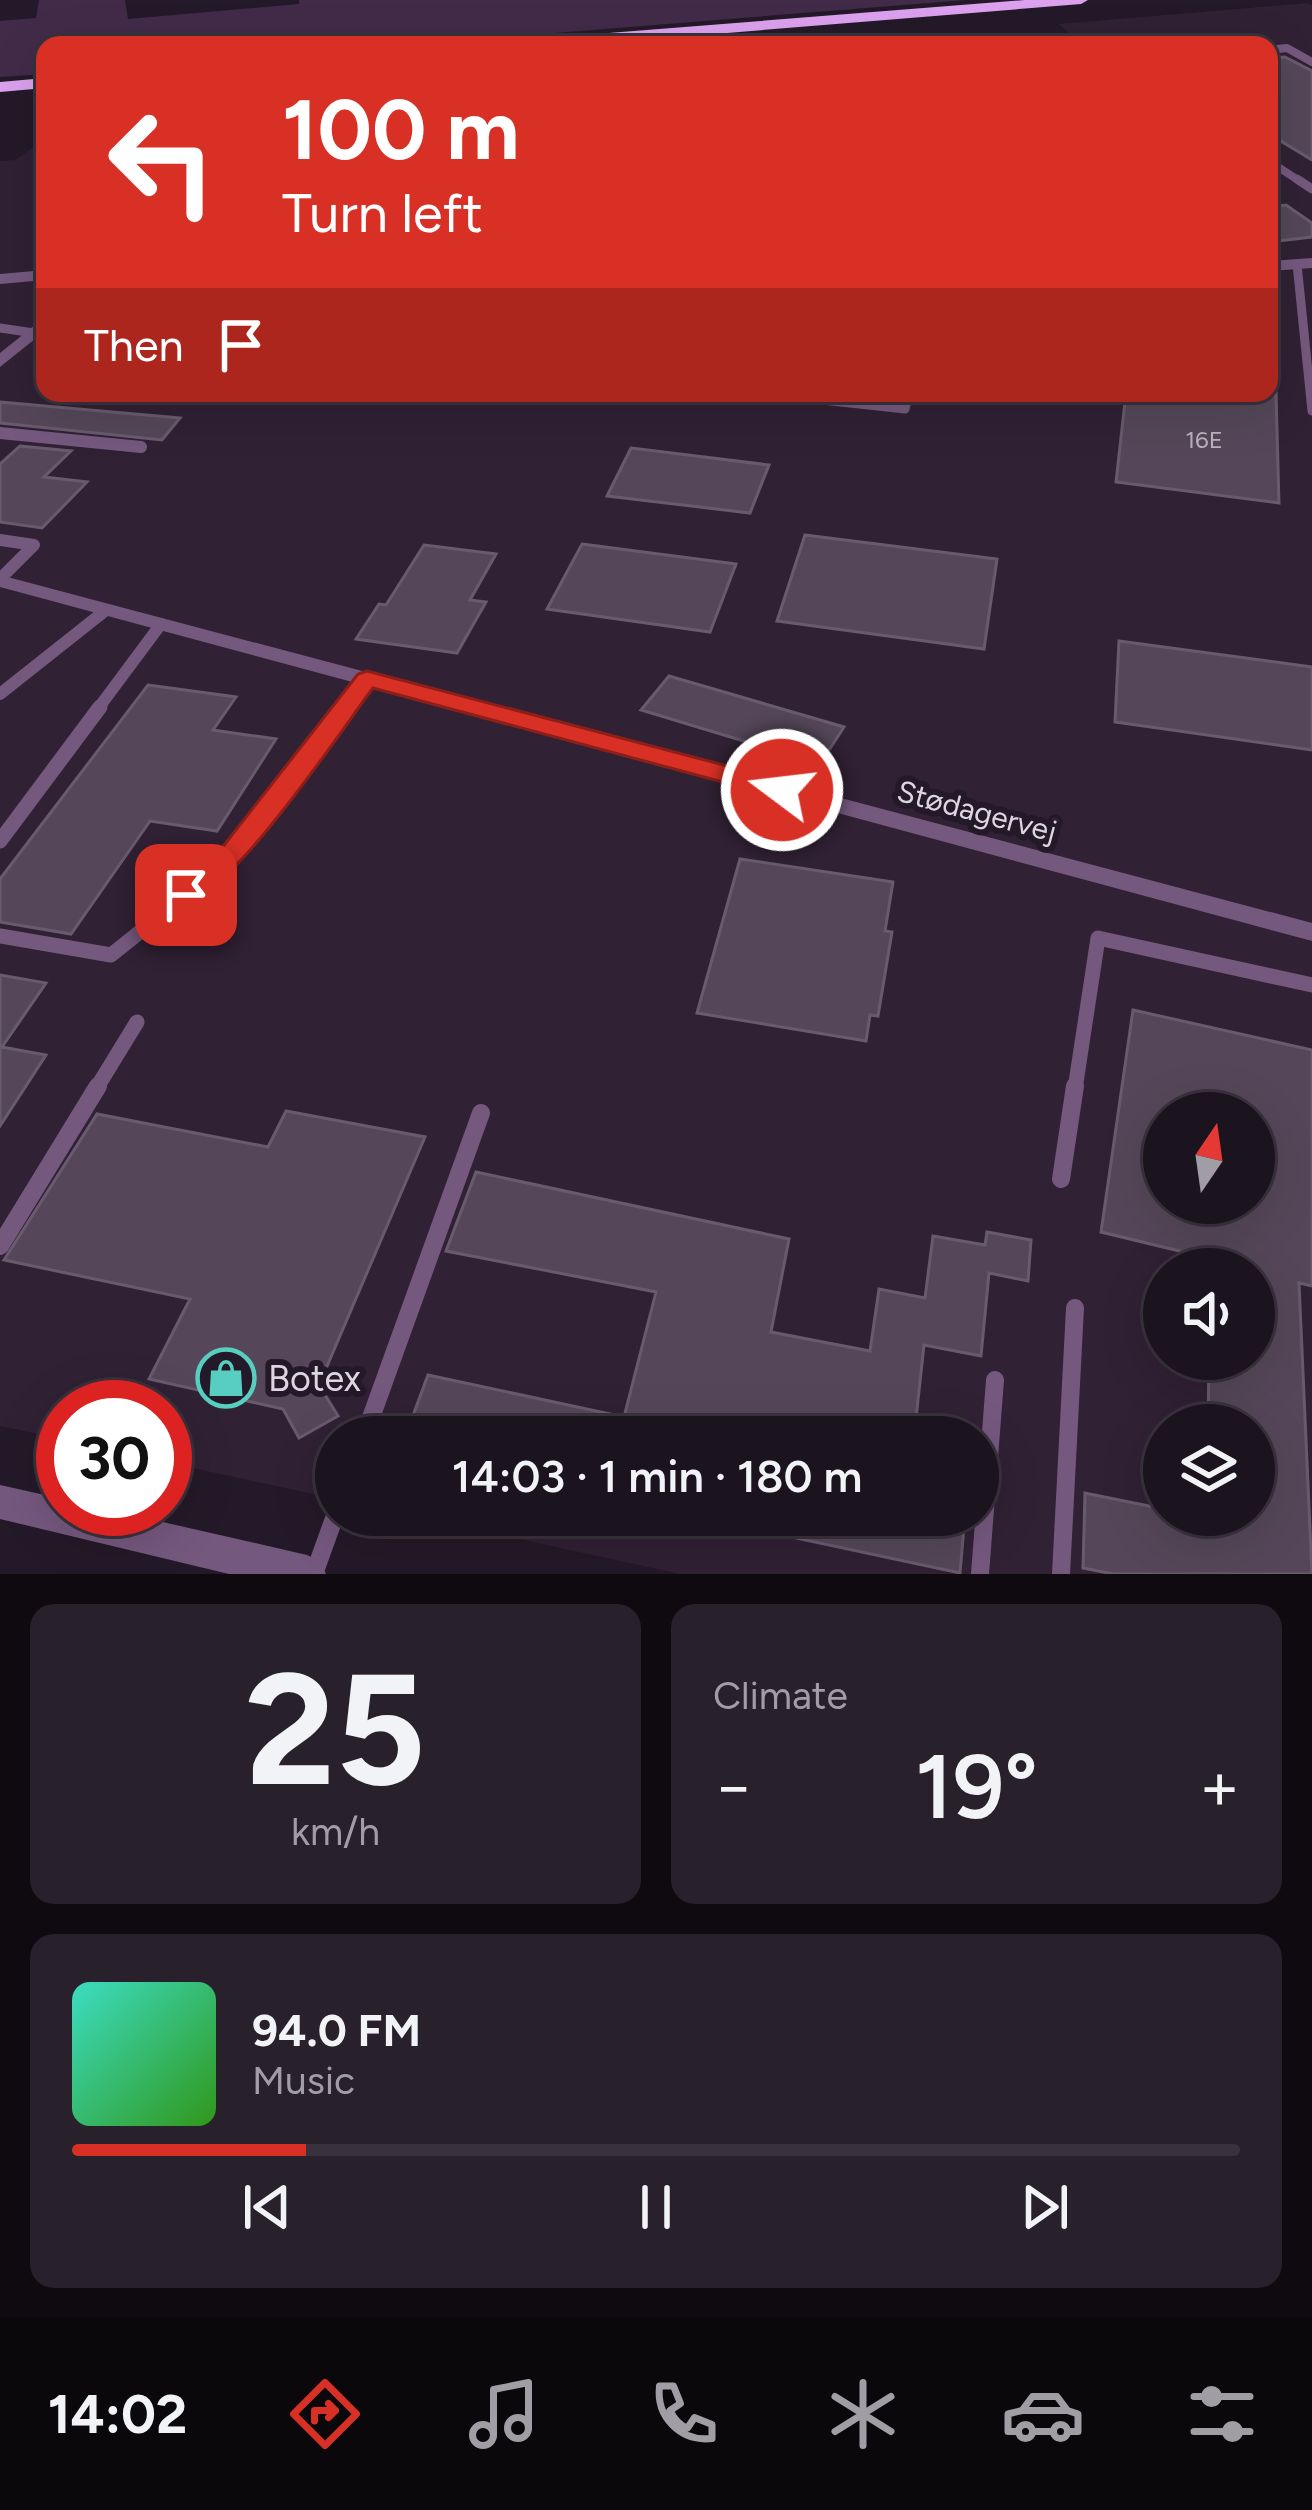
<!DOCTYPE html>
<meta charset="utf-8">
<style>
:root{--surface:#1b131e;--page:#28202b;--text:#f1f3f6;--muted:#a09ea4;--line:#39323c;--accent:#d93025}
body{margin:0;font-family:Figtree,sans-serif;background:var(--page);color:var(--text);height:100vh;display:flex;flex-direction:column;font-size:45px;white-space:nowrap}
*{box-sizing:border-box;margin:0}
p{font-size:39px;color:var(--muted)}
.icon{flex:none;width:66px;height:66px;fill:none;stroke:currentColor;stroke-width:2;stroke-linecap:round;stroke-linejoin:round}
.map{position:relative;height:1574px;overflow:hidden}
.drawer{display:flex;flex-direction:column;gap:30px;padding:30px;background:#0f0a10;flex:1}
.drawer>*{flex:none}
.banner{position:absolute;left:36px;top:36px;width:1242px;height:366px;border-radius:24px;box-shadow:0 12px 48px #0002,0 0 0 3px var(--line);background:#d93025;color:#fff;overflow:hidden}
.needle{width:78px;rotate:13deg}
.tools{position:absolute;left:1143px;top:1092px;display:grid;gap:24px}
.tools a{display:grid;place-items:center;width:132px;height:132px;border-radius:50%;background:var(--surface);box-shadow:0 12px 48px #0002,0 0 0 3px var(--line);font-size:60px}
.speed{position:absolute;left:36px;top:1380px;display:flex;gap:24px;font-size:60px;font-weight:700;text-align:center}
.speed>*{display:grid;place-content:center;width:156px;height:156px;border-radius:50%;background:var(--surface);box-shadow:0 12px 48px #0002,0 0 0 3px var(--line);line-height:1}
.speed .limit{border:18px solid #d22;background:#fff;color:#111}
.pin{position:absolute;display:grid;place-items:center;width:102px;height:102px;color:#fff;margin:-51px;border-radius:24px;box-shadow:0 6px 18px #0006}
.me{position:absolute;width:132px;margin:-66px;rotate:285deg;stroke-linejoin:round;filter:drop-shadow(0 0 9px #0008)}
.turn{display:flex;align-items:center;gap:42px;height:252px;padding:0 48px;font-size:54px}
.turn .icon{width:156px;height:156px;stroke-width:2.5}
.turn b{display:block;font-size:84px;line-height:102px}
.then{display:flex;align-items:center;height:114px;padding:0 48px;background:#0003;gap:24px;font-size:45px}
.big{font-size:90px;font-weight:600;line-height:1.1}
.drawer .tile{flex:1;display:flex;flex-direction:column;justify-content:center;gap:18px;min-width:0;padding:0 42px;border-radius:24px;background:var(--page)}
.drawer .dial{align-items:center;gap:0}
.dial b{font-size:156px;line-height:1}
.song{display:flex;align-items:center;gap:36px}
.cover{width:144px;height:144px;border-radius:18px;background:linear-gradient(135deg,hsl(170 70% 55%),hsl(110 70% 35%))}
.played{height:12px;border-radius:6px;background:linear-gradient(90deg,var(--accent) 20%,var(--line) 20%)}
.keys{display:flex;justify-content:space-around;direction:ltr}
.heat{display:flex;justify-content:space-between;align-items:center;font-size:66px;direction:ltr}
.drawer .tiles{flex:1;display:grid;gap:30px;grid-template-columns:1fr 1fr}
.tile:last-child{grid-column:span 2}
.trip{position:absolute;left:315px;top:1416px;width:684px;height:120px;border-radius:60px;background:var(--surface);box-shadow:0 12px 48px #0002,0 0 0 3px var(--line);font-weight:600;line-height:120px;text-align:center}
.menu{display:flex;height:192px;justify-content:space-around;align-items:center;background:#0b080c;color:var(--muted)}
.menu .icon{width:84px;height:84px}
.menu .on{color:var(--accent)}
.menu b{font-size:54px;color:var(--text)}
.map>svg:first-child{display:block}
.built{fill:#302134;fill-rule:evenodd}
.green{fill:#422b49}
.building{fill:#554759;stroke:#695b6e;stroke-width:3;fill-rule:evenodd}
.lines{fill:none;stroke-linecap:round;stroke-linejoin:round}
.service-far4{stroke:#75587e;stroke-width:8}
.service-far3{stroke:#75587e;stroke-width:9}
.service-far2{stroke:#75587e;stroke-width:12}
.service-far1{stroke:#75587e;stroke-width:15}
.service{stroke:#75587e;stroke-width:18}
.minor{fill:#75587e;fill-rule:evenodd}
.tertiary{fill:#75587e;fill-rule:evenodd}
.trunk{fill:#dca1ee;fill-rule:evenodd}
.route{fill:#d93025;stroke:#8d1f18;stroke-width:3}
.labels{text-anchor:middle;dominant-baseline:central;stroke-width:12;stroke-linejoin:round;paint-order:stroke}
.number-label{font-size:24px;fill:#bbb2be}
.street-label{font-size:30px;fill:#ddd5e0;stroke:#241928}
.near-poi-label{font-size:36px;fill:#ddd5e0;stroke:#241928;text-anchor:start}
</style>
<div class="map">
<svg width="1312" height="1574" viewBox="0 0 1312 1574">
<rect width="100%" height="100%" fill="#241928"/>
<path class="built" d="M1307,3l5,2v1569h-632l-270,-59h568v-78h-642v62l-171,-37v-55h-102v32l-63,-13v-1265l15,-1 30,-21v254h1224v-348h-222l31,-3 -19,-18zM1164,1113h90v90h-90zM1164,1269h90v90h-90zM1164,1425h90v90h-90z"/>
<path class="green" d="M39,0h86l3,19 171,-15v-4h667l-562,45h-359v29l-45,3v-56l36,-3z"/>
<path class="building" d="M1285,57l27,14v89l-43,-26v-76z
M1286,205l26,18v14l-43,5v-35z
M1126,393h150l3,110 -163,-21z
M0,402l180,16 -18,22 -162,-17z
M20,446l51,5 -27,26 43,5 -45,46 -42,-6v-58z
M631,448l138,17 -19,48 -143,-17z
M805,535l192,24 -13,90 -207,-28z
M582,544l154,20 -26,68 -163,-23z
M424,545l72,9 -26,46 16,2 -29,51 -101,-14 23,-35 7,1z
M1119,641l193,26v83l-197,-28z
M669,676l175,51 -24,37 -179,-54z
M148,685l88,12 -23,33 63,9 -59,92 -67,-10 -79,113 -71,-12v-43z
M740,859l153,23 -8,49 7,1 -14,84 -8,-1 -4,26 -169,-28z
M0,975l46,8 -44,64 44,8 -46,71z
M1133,1010l179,40v236l-13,-3 13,291h-199l-30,-6 2,-75 79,16v6l65,7 -1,-7h26v-90h-46l1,-66h45v-90l-153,-37zM1164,1113h90v90h-90z
M286,1111l139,26 -106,248 19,31 -39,22 -16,-29 -134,-30 41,-80 -186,-39 93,-146 171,33z
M476,1172l313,67 -18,93 99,19 9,-62 46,9 8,-62 52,9 2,-13 44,8 -3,41 -39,-8 -8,83 -57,-11 -10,92h-509l23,-62 196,42 32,-125 -210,-41z
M741,1515h224l-5,58 -220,-47z"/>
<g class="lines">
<path class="service-far4" d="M1269,50l18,-2 25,14
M1269,161l32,21"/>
<path class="service-far3" d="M1297,179l15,10
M1297,264l15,147
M0,328l34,5
M757,393l148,16 4,-16"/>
<path class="service-far2" d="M0,433l141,14
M0,540l34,5 -34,34
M0,694l106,-84
M97,710l64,-86
M343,710l24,-31"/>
<path class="service-far1" d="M0,841l100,-134
M0,936l111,19 113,-90 122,-158
M96,1089l41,-67
M1075,1089l23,-151 214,47"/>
<path class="service" d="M1061,1179l14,-93
M0,1246l98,-160
M364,1437l117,-324
M314,1574l22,-61
M980,1574l15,-194
M1061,1574l14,-266"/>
<path class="minor" d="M0,575l1312,348v18l-1312,-354z"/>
<path class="tertiary" d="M1312,258v10l-43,3v-10z
M45,270v10l-45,4v-10z
M45,317v14l-45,36v-14z
M0,1485l63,14v10h43l201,46 13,6 6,13h-97l-229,-55z"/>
<path class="trunk" d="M1025,0h63l-7,4 -502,41h-67l8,-5z
M45,78v10l-45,4v-10z"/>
</g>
<path class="route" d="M367,671l425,112 4,7 -14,8 -409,-110c-30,39 -153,227 -197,214l-4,-7 42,-37 144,-184z"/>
<defs>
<symbol id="shop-ring" viewBox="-11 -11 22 22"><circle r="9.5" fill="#241928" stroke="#58cec0" stroke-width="1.5"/><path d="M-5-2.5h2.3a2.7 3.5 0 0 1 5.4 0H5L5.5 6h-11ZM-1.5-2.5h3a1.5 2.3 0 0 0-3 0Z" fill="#58cec0"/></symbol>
</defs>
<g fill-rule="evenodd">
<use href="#shop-ring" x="193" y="1345" width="66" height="66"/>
</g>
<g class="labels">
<g class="number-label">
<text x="1204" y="439">16E</text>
</g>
<g class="street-label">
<text transform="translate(977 811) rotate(15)">Stødagervej</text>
</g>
<g class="near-poi-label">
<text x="268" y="1378">Botex</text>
</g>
</g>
</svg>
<div class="tools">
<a><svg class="needle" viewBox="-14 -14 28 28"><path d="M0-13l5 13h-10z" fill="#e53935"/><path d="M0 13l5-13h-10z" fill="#a09ea4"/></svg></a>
<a><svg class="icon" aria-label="sound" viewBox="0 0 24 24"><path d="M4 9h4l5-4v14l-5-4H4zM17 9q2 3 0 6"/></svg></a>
<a><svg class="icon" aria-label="layers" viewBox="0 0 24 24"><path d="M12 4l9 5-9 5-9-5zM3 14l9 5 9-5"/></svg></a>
</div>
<div class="speed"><div class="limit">30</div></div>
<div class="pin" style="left:186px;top:895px;background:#d93025"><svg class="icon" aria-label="arrive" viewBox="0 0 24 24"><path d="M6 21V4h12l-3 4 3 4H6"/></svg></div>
<svg class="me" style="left:782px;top:790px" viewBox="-20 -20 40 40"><circle r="17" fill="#d93025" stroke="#fff" stroke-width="3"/><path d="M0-11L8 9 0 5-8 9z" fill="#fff"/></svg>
<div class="trip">14:03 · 1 min · 180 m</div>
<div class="banner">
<div class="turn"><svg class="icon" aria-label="left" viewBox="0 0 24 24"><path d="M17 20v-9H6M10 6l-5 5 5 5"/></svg><div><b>100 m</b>Turn left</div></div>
<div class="then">Then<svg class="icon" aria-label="arrive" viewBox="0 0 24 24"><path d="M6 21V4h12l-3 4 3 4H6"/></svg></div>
</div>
</div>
<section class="drawer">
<div class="tiles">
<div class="tile dial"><b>25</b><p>km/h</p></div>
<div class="tile"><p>Climate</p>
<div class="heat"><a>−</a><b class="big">19°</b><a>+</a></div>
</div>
<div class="tile">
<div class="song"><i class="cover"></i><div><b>94.0 FM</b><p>Music</p></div></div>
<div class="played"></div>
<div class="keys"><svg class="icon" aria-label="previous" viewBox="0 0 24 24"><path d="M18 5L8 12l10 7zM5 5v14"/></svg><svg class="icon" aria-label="pause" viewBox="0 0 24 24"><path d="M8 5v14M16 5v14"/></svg><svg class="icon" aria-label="next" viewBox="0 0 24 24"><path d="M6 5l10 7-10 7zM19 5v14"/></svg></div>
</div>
</div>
</section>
<nav class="menu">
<b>14:02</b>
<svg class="icon on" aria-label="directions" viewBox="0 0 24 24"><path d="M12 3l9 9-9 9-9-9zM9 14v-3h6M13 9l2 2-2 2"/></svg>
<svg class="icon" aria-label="music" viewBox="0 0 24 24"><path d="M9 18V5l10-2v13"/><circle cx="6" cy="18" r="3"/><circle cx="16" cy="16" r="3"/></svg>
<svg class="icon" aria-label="phone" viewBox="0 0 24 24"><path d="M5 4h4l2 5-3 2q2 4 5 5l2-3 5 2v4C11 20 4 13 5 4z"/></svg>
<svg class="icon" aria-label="climate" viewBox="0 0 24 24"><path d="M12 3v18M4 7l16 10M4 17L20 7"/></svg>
<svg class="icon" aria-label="car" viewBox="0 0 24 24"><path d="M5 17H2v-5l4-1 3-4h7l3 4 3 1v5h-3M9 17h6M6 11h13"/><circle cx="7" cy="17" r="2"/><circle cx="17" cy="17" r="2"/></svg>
<svg class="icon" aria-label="filters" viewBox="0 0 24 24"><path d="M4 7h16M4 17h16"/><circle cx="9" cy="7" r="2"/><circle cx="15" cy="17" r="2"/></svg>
</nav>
